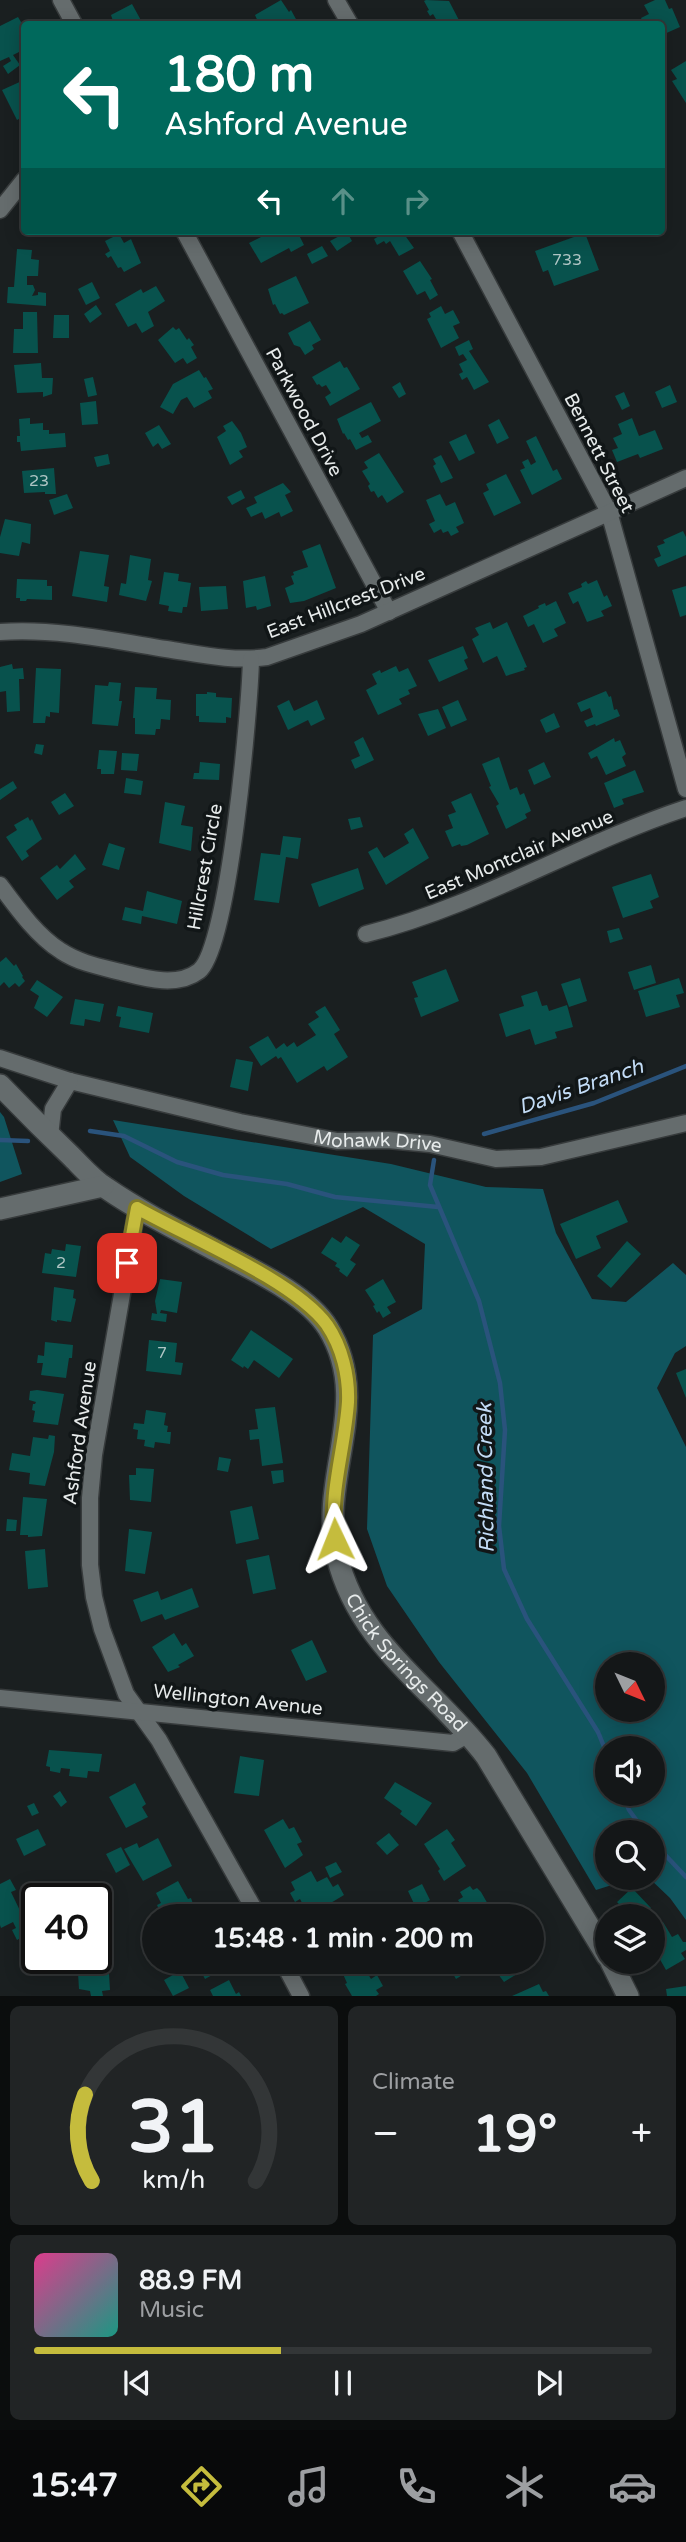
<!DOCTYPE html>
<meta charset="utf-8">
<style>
:root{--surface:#141718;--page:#212425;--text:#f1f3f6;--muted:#9d9fa2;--line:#333637;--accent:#c5bc3d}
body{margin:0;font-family:"Varela Round",sans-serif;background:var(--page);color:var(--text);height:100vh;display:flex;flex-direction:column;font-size:26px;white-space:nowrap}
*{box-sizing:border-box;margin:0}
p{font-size:23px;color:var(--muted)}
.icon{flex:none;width:38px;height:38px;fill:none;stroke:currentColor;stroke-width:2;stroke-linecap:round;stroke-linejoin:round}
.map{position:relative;height:1996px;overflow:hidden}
.drawer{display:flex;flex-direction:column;gap:10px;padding:10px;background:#0b0d0d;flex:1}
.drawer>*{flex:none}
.top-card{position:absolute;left:21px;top:21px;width:644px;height:214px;border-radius:7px;box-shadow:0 4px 18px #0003,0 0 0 2px var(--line);background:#00695c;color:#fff;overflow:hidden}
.needle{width:46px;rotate:133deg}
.buttons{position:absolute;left:595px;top:1652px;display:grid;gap:14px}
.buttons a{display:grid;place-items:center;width:70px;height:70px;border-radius:50%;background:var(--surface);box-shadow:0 4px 18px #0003,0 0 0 2px var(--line);font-size:35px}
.speed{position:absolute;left:21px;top:1883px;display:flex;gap:14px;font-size:35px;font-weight:700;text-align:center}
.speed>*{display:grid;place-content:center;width:91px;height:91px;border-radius:50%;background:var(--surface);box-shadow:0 4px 18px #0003,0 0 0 2px var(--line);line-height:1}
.speed .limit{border:4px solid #111;border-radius:10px;background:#fff;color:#111}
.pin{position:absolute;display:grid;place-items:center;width:60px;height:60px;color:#fff;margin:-30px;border-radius:14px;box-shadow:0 4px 10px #0006}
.me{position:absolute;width:77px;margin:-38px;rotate:358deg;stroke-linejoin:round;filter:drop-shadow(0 0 5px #0008)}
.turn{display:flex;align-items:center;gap:24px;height:147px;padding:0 28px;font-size:32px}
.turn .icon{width:91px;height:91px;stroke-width:2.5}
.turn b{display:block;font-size:49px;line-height:60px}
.lanes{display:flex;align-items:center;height:66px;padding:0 28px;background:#0003;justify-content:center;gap:35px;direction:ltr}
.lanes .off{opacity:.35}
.big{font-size:52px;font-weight:700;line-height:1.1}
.drawer .widget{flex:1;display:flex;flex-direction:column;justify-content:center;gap:10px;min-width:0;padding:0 24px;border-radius:10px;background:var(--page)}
.drawer .dial{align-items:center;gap:0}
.dial svg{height:182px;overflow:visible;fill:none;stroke:var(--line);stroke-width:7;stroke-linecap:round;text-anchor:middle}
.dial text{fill:var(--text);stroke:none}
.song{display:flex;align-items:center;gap:21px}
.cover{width:84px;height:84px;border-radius:10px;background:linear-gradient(135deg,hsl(330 70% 55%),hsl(170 70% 35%))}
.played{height:7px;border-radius:4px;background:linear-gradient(90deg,var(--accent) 40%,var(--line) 40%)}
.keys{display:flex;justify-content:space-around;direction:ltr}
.heat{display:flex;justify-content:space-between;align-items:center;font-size:38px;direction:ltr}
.drawer .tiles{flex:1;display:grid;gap:10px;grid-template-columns:1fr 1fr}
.widget:last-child{grid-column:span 2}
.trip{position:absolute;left:142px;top:1904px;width:402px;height:70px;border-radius:35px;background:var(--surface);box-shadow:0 4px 18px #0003,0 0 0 2px var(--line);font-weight:700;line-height:70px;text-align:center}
.menu{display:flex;height:112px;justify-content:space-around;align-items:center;background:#08090a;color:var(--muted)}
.menu .icon{width:49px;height:49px}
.menu .on{color:var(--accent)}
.menu b{font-size:32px;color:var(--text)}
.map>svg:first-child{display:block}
.forest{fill:#10555e;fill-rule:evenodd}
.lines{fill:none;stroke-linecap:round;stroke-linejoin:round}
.stream{stroke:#2a537c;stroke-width:4.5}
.building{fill:#08524d}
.street-casing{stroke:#373b3c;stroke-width:19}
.secondary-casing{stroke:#373b3c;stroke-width:24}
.street{stroke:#656c6d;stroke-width:16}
.secondary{stroke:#656c6d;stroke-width:21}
.route-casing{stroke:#807a28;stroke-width:18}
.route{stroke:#c5bc3d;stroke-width:12}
.labels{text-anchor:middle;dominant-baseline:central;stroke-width:7;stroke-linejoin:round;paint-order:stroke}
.number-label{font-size:16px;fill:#afc5c4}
.street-label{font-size:19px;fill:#e7ebeb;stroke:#111617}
.water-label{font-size:21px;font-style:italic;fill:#c3dcf6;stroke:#111617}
</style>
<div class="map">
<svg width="686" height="1996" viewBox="0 0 686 1996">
<rect width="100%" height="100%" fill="#1a1f20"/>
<path class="forest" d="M0,1112l4,5 18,57 -22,8z
M113,1120l278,44 95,23 57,2 13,44 36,66 34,3 47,-39 13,12v71l-11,7 -18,35 29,59v473l-16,-22 -21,-20h4v-46h-46v46h27l-38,12 -69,-117 -88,-111 -52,-76 -20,-57 6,-194 49,-26 3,-65 -62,-37 -92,42 -87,-53 -54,-39zM607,1664h46v46h-46zM607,1748h46v46h-46z"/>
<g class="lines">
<path class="stream" d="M90,1131l34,5 53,26 46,13 64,9 48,13 103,10
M484,1134l110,-31 92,-37
M0,1140l28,1
M434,1160l-4,25 49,116 21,82 5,47 -6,96 5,43 23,50 71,113 9,22
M623,1794l6,16 16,22
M653,1842l33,35"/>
</g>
<path class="building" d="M281,0l8,12 2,-2 6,11 -7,3h-18l-2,-4 -11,4 -4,-9z
M426,0l23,1 12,23h-22l-6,-10 -3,2 -3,-5 2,-1 -5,-9z
M655,0h10l4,9 3,-1 8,19 -18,8v-11h-18l-3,-6 8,-4 -5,-9z
M132,4l11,20h-29l-3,-9z
M18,17l6,10v36l-5,-11 -6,3 7,10 -12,9 -5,-8 8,-5 -2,-4 -9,4v-35z
M686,61v42l-14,-22 5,-2 -6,-9z
M24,80v36l-7,4 -15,-30z
M273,231h24l7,14 -13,7 -2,-4 -28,15 -12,-20z
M379,231h25v3l10,14 -15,8 -9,-15 -4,3 -2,-3 -7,4 -3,-6 7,-4z
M347,232l5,9 -15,10 -7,-10z
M585,233l14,37 -45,16 -6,-16 -5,2 -8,-21z
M119,234l5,9 7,-4 10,24 -17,9 -3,-5 -3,1 -7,-12 -3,2 -3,-4 5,-3 -5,-10z
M322,246l6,10 -16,8 -5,-10z
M17,249l15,1 -1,9 8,1 -1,16h-11v9h6l2,5 -3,6 6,-1v-3l8,1v13l-39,-3 1,-16h6z
M420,261l12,18 -2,1 8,15 -8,5 -5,-9 -8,4 -14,-24z
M296,276l13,27 -25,12 -2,-2 -2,1 -5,-10 -2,1 -5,-16z
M92,282l8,16 -14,7 -8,-16z
M156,286l9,15 -17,11 6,14 -12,7 -6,-10 -8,4 -13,-23 26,-15 2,4z
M96,305l6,9 -12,9 -6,-9z
M441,306l4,8 8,-4 7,13 -7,3 6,12 -18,10 -14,-29 4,-2 -2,-4z
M23,312h14l1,41h-25l1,-24h9z
M54,315h15v23h-16z
M310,321l11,19 -9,5 2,4 -9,6 -5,-8 -6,-2 -6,-12z
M173,327l3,3 3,-2 8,12 2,-2 5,7 -3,2 6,11 -10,6 -4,-6 -8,5 -17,-23z
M469,340l4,9 -4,2 20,31 -15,8 -7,-13 -5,3 -3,-6 4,-2 -4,-8 8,-4 -4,-6 -4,2 -4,-9z
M340,361l4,7 3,-1 13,22 -30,17 -5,-9 6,-4 -5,-8 -4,2 -3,-3 -2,1 -5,-8z
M41,363l1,15h11l-1,16 -9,3v-5l-26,1 -3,-28z
M199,370l5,8 2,-1 7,12 -5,2 4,7 -18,10 -7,-11 -6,3 -8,14 -13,-7 13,-23z
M93,377l4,18 -9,2 -4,-18z
M400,382l6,12 -7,4 -7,-11z
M670,385l7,17 -15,6 -7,-16z
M624,392l6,14 -8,4 -7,-14z
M96,401l2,23 -16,1 -2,-22z
M371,402l10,19 -22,12 3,5 6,-3 4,7 -16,8 -6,-11 -2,1 -4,-7 -1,1 -6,-15z
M30,418v6l13,-1v7h6v4l16,-1 1,14 -45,4 -1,-9h-3v-6h3l-1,-17z
M632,418l7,18 16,-6 8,19 -23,9 -2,-4 -21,8 -5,-12 6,-2 -5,-10 9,-4 -4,-10z
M499,419l10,19 -12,6 -9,-19z
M232,421l9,12 6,14 -8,4 4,6 -13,8 -13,-28 9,-6 -3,-5z
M159,425l12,19 -9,5 -4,-6 -5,4 -8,-14z
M466,434l9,19 -16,8 -10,-19z
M536,436l17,35 4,-2 5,10 -30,16 -12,-25 5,-2 -3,-6 6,-3 3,6 5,-3 -10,-21z
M379,453l25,39 -17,11 -5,-8 -4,3 -4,-7 -3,1 -3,-6 2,-2 -8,-13 6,-3 -4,-6z
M108,454l2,10 -13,3 -3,-10z
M441,455l12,23 -12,5 -8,-17 3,-2 -3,-5z
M54,468l2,26h-11v-2l-21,1 -2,-22z
M506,474l15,29 -27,13 -11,-23 6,-3 -3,-6z
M283,483l8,9 -6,3 8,16 -12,6 -2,-5 -14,7 -3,-7 -11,5 -5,-9 11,-5 -3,-6z
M241,490l4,8 -13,7 -5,-8z
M67,494l6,14 -19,7 -5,-15z
M440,494l6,12 9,-4 9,21 -8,4 3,5 -8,4 -3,-5 -5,2 -2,-4 -7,4 -5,-9 6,-3 -9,-21z
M5,519l26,5 -1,20 -8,-2 -3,14 -19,-3v-16z
M683,531l3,6v18l-28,12 -4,-8 7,-3 -4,-10 8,-3 -2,-3z
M320,544l16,44 -32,13 -14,2 -5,-15 9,-4 -3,-8 3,-1 -1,-3 15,-5 -6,-16z
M80,551l29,4 -5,31 5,1 -2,15 -35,-6z
M130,555l21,4 -3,21 4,1 -6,20 -27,-6 2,-12 5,1z
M164,572l15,2 -1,7 13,2 -4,24h-4l-1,6 -14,-2 1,-5 -10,-2z
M265,576l6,30 -14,4 -1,-4 -10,2 -3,-27z
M17,579l30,1v6h5v14l-25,-1 -1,2h-6v-3h-4z
M597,580l7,17 3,-2 5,11 -11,5 3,5 -17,6 -9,-21 -5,3 -5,-11 14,-6 -1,-3 5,-3 2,3z
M226,586l2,23 -27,2 -2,-24z
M686,586v29l-6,2 -8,-27z
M556,601l10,22 -12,6 4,7 -15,7 -9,-19 -6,3 -5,-11 16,-8 -1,-2 7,-3 1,3z
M490,622l3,7 14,-7 20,45 -3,1 1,2 -19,6 -9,-20 -14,7 -11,-24 7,-4 -4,-7z
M463,646l5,12 -4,2 4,9 -29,13 -11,-22z
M12,664l1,5 10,-1 1,11h-5l1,32 -13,1 -1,-21 -6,1v-25z
M396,666l3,6 9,-4 9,18 -9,4 2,4 -11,5 3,5 -24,11 -12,-25 11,-6 -5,-10 8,-4 1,3z
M36,668l25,1 -2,44 -9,-1v5l-4,-1 -1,7h-12z
M109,682l12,1 -2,18h3l-4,25 -26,-2 3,-39 13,1z
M135,687l22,1 -1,11 15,1 -1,20 -9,-1 -1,10h-4l-1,6 -20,-1v-16h-2z
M606,691l3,6 2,-1 3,14 3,-1 3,7 -24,10 -1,-2 -8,3 -3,-6 9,-4 -3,-9 -9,4 -4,-9z
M207,692l9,1v4l16,1 -1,20 -5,-1v6l-27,-1v-6h-3v-22h11z
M289,700l5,11 23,-11 8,19 -14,7 -3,-6 -20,10 -11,-24z
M458,700l9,20 -16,7 -9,-20z
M438,709l8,19 -18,8 -10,-22z
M554,713l6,14 -14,6 -6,-13z
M363,737l11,23 -19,9 -4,-9 9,-4 -6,-14z
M614,738l1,4 5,-2 6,14 -4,3 4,9 -20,9 -9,-19 -6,3 -3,-6z
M36,744l8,1 -2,10 -8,-2z
M99,750l18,1 -3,23h-13v-5h-4z
M122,753l17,1 -2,17 -16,-1z
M499,757l11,33 7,-3 3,8 4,-2 7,18 -6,3 2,4 -21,11 -10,-23 3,-2 -10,-17 2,-1 -9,-22z
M200,762l20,2 -1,16 -26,-1 1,-6h5z
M544,762l7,15 -17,8 -6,-15z
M635,770l9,22 -22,7 2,5 -10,4 -10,-25z
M126,778l17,3 -2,14 -17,-2z
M13,781l4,7 -17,12v-11z
M65,793l9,13 -15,9 -8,-13z
M471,793l18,41 -22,11 -6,1 -1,-2 -8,3 -7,-16 8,-3 -5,-13 8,-3 -5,-10z
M165,802l20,4 -4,19 12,2 -2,24 -32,-8z
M28,817l2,4 2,-2 10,20 -16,12 3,5 -7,5 -16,-24 11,-7 -3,-5z
M360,817l3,10 -12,3 -3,-11z
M413,828l16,30 -43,27 -18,-33 9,-5 7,11 25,-15 -5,-9z
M283,836l18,2 -3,21 -12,-2 -7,46 -25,-3 7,-47 19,2z
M109,843l16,5 -6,22 -17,-5z
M75,854l11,15 -17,12 5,6 -17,13 -17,-22 17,-13 3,4z
M358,868l6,21 -45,18 -8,-23z
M651,874l8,23 -9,4 3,7 -30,10 -11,-31z
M147,891l35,10 -5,23 -35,-8 -1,8 -19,-4 3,-13 18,4z
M619,928l4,11 -13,4 -3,-12z
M6,957l8,9 2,-2 7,12 -1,1 3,4 -6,6 -4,-4 -6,5 -5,-6 -4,4v-24z
M651,965l5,18 -22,7 -6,-18z
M446,969l13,32 -38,16 -7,-19 4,-1 -6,-15z
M580,978l7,23 -18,6 -8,-23z
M679,978l5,15 -8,2 4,12 -34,10 -8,-26z
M37,980l26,17 -16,20 -13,-9 5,-12 -9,-6z
M537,991l5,15 5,-1 2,6 18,-6 6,22 -18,5 2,6 -22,7 -5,-16 -24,8 -7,-23 25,-8 -3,-10z
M75,999l29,5 -4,18 -15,-3 -1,7 -14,-2z
M118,1006l35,7 -4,20 -30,-6 2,-10 -5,-1z
M325,1006l15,24 -6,4 14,23 -21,14 -3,-5 -27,17 -16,-26 -3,2 -2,-3 -15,10 -12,-19 19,-11 8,13 8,-6 3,4 7,-5 3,5 19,-12 -8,-11 11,-7 -4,-5z
M236,1059l17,3 -5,29 -18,-4z
M618,1200l10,22 -32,14 5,12 -25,11 -16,-35z
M346,1236l14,9 -10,15 6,4 -9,13 -8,-6 1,-2 -5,-3 2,-3 -16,-10 11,-16 9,6z
M627,1241l14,13 -30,34 -14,-12z
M66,1244l15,2 -5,31 -34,-4 3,-20 6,1 1,-5 13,2z
M160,1279l22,3 -5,31 -16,-3 -1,3 7,1 -1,8 -15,-2 1,-7 5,1 -2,-13z
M383,1279l13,23 -9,5 4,6 -8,5 -4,-7 -2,2 -4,-7 2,-1 -10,-15z
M54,1287l20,3 -1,8 3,1 -5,23 -14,-2v2l-6,-2z
M251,1330l42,29 -14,19 -25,-18 -6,9 -4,-3 -1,2 -12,-8z
M149,1340l28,3 -2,19 8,1 -2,12 -35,-4z
M45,1342l28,3 -1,13h-3l-3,20 -25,-3 2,-12h-6l1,-8 6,1z
M686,1369v29l-10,-25z
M37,1390l27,4 -6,31 -25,-3 2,-11 -3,-1 1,-6h2l1,-2 -7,-2 1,-9z
M275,1407l8,56 -21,3 -3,-27 -9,1 -1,-10 9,-1 -3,-20z
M146,1410l20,3 -2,12 4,1 -1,6h4l-1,12 -15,-2 -1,6 -10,-2 1,-6 -8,-1 1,-9 -5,-1 1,-6 10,1z
M49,1435l6,1 -1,16 -9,34 -16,-2 1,-11 -21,-3 3,-17 18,3 3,-19 15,2z
M219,1457l12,2 -3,13 -11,-2z
M136,1468l18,1 -3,33 -21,-2 -1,-25h7z
M283,1470l1,12 -11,2 -2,-13z
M23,1497l24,2 -5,37 -14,1v-2h-8z
M252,1506l7,33 -23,5 -6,-33z
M7,1519l10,1 -1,11h-10z
M129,1529l23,3 -7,42 -20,-3z
M45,1549l3,38 -20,2 -3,-38z
M269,1555l7,34 -23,5 -7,-34z
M192,1588l7,19 -34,13 -3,-6 -21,8 -8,-22 25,-9 3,9z
M174,1633l8,13 4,-3 8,13 -16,9 2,2 -12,5 -16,-25z
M312,1640l15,32 -21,9 -15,-31z
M49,1750l53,4 -3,18 -11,-1 -1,7 -18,-2 1,-7 -9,-1 -1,5 -10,-2v-4l-4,-1z
M240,1756l24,4 -5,36 -25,-3z
M395,1782l37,21 -16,23 -16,-12 2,-3 -18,-13z
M135,1783l11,21 -4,3 6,10 -22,11 -17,-31z
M60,1791l7,11 -6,5 -8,-11z
M34,1803l5,10 -7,3 -5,-10z
M283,1819l6,10 5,-2 8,15 -5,2 6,11 -18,13 -21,-38z
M38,1829l8,16 -22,11 -8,-17z
M447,1829l8,11 -4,3 15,23 -22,15 -6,-10 2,-2 -16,-25z
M389,1833l10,12 -12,10 -11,-12z
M158,1838l14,28 -29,15 -19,-32 13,-6 2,5z
M121,1847l9,18 -14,8 -10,-19z
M336,1862l6,10 -12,6 -5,-11z
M311,1871l6,11 10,-5 6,10 5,-3 6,11 -35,21 -9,-17 -5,3 -5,-9 5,-3 -4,-8z
M10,1879l6,11 -5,2 15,31 3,-1 4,9 -16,9 -5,-10 4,-2 -3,-6 -12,6 -1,-3v-41z
M178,1881l10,18 3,-1 5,15 -2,3h-32l-5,-11 4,-2 -5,-10z
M422,1884l8,16 -14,8 -8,-17z
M470,1886l3,4 4,-2 4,4 12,21 2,-2 3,5h-30l-10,-16 5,-3 -3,-5z
M632,1888l19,20 -10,8h-11l-13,-14z
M663,1922l9,15 6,-3 5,8h3v8l-5,3 4,6 -19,11 -13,-23v-19z
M196,1962h26l3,6 -20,11z
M454,1962h10l5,9 -13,8 -8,-14z
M502,1962h25l3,4 -26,16 -6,-8 9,-5z
M98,1963l4,12 7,-1 1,16 -8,1 1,5h-12l-1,-5 -11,-2 -1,-16 7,-1 2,-8z
M362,1964l9,15 6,-4 6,11 -7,4 3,4 -3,2h-24l-7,-12 2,-1 -4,-9z
M180,1971l9,17 -16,8 -9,-16z
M229,1980l7,14 3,-2 2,4h-28l-3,-6z
M539,1984l4,8 3,-1 3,5h-37z
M686,1986v10h-19l-1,-7z"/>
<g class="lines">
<defs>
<g id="street">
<path d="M61,0l13,24"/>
<path d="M336,0l14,24"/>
<path d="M0,210l24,-30"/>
<path d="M184,231l205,381"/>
<path d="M460,231l149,281 77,277"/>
<path d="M0,632c55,-4 111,8 166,17 33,5 67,13 101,8l94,-33 325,-146"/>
<path d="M0,885c17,23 37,51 61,66 18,12 40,16 60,21 23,6 56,16 78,-1 30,-23 51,-265 52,-312"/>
<path d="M366,934c113,-28 211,-90 320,-126"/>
<path id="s1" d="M0,1058l70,23 170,41 97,19 51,-1 42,4 66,15 45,-2 145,-34"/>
<path d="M50,1136l3,-27 17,-28"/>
<path d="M137,1208l-43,247 -4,43v67l4,32 8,32 24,65 33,46 99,176"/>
<path d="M0,1698l453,45 16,-9"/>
<path d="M283,1962l18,34"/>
</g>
<g id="secondary">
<path id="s2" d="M0,1085c23,24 47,48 71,71 11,11 22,24 35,32 35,24 73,43 111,63 34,18 90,43 111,77 46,75 -10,149 9,228 22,90 96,131 149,200l121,200"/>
<path d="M0,1209l103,-23"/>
<path d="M611,1962l17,34"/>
</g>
</defs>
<use href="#street" class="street-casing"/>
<use href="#secondary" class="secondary-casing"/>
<use href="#street" class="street"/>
<use href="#secondary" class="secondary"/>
</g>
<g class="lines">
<defs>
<path id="route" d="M127,1263l10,-55c51,29 157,72 190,117 15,22 22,51 21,77 -3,46 -19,91 -13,137"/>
</defs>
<use href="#route" class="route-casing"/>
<use href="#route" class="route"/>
</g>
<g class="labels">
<g class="number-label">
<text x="567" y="260">733</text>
<text x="39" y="481">23</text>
<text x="61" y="1263">2</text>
<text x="162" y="1353">7</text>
</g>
<g class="street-label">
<text transform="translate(304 412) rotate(62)">Parkwood Drive</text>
<text transform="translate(599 453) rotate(63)">Bennett Street</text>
<text transform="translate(346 603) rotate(-21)">East Hillcrest Drive</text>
<text transform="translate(519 855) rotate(-23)">East Montclair Avenue</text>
<text transform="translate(205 867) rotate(-80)">Hillcrest Circle</text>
<text stroke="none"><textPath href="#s1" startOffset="388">Mohawk Drive</textPath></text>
<text transform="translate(80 1433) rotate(-82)">Ashford Avenue</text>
<text stroke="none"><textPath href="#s2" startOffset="774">Chick Springs Road</textPath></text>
<text transform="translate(238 1700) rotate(6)">Wellington Avenue</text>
</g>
<g class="water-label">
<text transform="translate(581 1087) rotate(-19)">Davis Branch</text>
<text transform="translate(486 1478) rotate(-91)">Richland Creek</text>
</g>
</g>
</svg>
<div class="buttons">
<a><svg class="needle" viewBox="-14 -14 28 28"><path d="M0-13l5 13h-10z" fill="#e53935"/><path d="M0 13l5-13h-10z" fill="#9d9fa2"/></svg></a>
<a><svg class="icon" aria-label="sound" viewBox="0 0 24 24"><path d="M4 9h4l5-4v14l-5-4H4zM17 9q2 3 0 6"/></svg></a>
<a><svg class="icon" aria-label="search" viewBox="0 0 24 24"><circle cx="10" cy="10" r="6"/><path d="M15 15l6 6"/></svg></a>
<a><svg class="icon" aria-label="layers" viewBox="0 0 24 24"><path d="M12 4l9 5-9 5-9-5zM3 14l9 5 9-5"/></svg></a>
</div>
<div class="speed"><div class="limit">40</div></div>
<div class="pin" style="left:127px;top:1263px;background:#d93025"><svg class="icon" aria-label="arrive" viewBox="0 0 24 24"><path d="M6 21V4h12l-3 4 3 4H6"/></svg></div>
<svg class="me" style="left:335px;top:1539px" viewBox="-20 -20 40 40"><path d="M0-17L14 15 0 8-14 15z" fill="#c5bc3d" stroke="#fff" stroke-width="4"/></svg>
<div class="trip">15:48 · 1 min · 200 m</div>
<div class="top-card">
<div class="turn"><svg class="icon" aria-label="left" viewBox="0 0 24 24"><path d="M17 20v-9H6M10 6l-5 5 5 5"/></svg><div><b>180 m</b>Ashford Avenue</div></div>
<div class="lanes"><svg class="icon" aria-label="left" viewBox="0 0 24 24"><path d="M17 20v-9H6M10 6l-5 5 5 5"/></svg><svg class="icon off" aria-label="ahead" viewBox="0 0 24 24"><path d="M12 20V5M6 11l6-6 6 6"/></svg><svg class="icon off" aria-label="right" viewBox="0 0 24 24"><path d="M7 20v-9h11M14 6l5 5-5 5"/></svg></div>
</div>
</div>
<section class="drawer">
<div class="tiles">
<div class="widget dial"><svg viewBox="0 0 100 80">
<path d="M14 69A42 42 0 1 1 86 69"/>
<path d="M14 69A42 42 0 0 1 11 31" stroke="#c5bc3d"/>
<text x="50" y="56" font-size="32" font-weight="700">31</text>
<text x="50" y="72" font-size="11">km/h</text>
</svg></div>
<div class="widget"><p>Climate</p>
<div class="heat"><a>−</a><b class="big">19°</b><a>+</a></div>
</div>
<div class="widget">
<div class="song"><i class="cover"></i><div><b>88.9 FM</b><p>Music</p></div></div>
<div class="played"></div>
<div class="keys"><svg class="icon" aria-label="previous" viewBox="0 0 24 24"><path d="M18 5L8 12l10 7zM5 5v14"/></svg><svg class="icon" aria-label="pause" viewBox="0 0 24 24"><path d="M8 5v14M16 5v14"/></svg><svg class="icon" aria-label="next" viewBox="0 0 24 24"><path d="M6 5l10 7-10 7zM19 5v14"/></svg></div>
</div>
</div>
</section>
<nav class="menu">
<b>15:47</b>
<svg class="icon on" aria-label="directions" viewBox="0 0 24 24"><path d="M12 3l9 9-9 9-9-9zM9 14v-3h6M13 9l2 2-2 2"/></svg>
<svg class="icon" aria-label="music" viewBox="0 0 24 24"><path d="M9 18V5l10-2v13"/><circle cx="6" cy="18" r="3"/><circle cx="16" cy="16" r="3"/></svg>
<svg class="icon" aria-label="phone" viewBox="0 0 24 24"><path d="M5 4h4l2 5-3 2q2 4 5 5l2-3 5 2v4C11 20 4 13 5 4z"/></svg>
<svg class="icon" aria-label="climate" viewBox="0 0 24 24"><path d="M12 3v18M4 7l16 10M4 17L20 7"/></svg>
<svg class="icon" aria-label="car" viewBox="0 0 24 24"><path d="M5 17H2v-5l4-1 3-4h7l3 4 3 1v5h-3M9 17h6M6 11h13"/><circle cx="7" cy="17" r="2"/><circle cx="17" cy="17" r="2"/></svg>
</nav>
